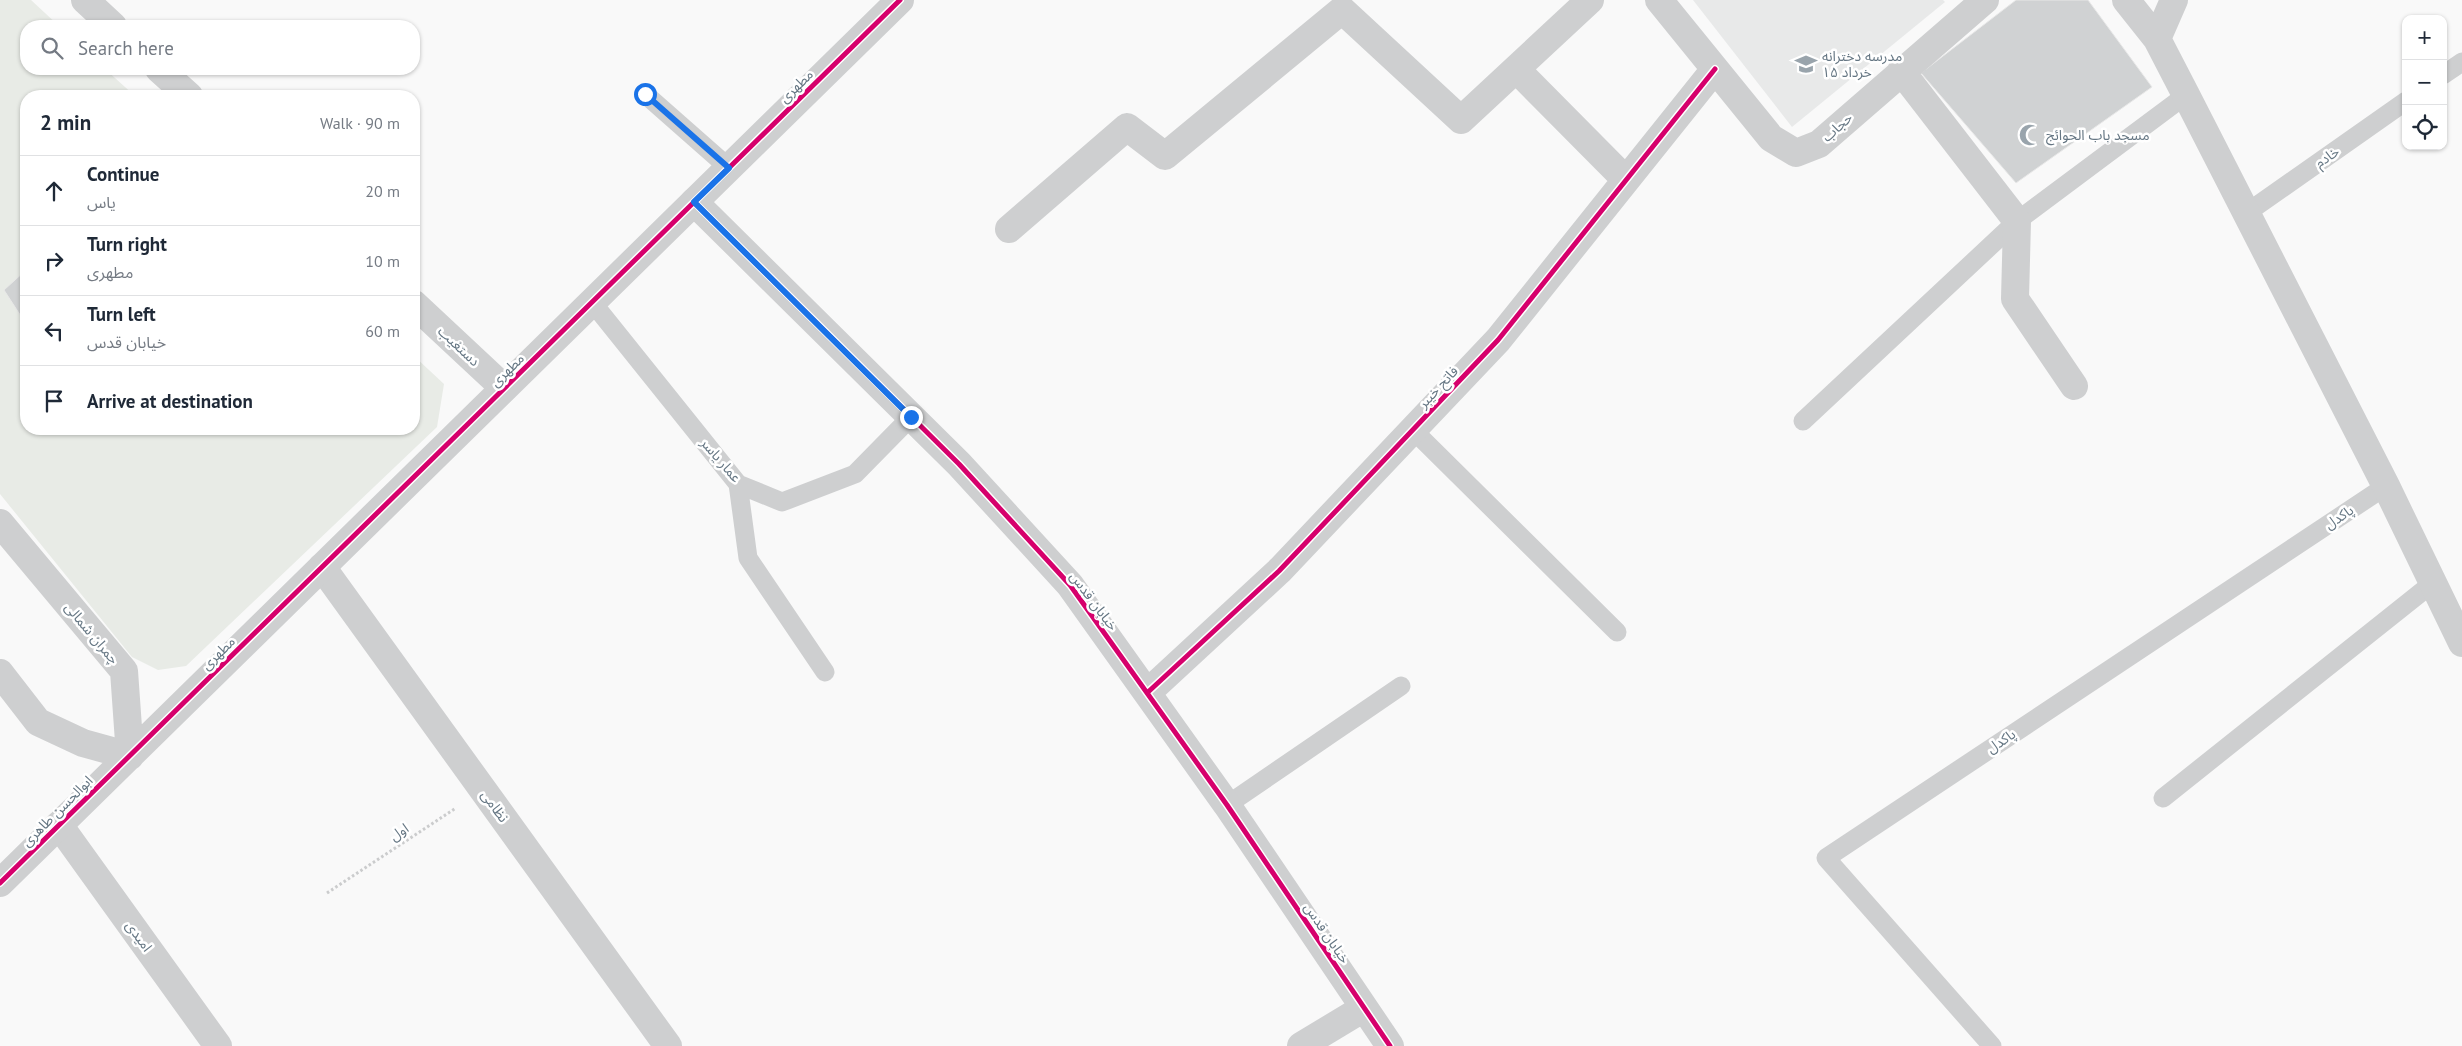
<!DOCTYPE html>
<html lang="en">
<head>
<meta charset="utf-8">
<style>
	body { margin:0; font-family:"PT Sans","Noto Sans Arabic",sans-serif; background:#f6f6f7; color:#1f2937 }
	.controls { position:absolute; right:15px; top:15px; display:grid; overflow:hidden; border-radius:10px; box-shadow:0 1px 4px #0004 }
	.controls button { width:45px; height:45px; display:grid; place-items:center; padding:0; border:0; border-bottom:1px solid #e0e1e3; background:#fff; color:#1f2937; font:25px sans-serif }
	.stop { position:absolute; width:15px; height:15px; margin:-11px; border:4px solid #1a73e8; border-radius:50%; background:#fff }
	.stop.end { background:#1a73e8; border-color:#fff; box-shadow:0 1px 5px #0008 }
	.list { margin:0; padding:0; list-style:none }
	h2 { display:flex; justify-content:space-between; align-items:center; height:65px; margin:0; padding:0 20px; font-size:21px }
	h2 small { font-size:16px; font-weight:400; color:#747a83 }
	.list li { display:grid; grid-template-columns:32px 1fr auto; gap:15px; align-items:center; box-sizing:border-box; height:70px; padding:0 20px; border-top:1px solid #e0e1e3 }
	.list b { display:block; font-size:19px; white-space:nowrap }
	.list p { margin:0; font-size:16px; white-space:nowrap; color:#747a83 }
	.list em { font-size:16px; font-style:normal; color:#747a83 }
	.icon { flex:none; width:28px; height:28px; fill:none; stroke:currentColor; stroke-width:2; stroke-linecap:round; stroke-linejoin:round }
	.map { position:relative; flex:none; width:2462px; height:1046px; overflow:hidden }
	.search { position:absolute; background:#fff; box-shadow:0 1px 4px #0004; left:20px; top:20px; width:400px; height:55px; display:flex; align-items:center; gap:12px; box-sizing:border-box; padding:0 18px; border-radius:20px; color:#747a83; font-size:19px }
	.panel { position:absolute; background:#fff; box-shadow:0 1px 4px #0004; left:20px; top:90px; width:400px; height:345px; border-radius:20px }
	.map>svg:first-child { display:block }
	.built { fill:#e8e9e9 }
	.green { fill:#e8ebe6 }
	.building { fill:#d0d2d3; stroke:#e8e8e8 }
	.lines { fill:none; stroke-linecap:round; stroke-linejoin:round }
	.path { stroke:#cbcccd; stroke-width:3; stroke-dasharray:2.5 2.5; stroke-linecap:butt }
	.service { stroke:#cecfd0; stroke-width:19 }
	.minor { stroke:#cecfd0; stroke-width:28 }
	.tertiary { stroke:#cecfd0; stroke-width:28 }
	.cycleway-casing { stroke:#fff; stroke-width:8 }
	.cycleway { stroke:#d6006c; stroke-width:5 }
	.route { stroke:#1a73e8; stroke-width:6 }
	.labels { text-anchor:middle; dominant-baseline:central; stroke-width:5; stroke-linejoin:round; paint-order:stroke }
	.poi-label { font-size:14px; fill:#657683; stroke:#fff; text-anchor:start }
	.street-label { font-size:14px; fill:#657683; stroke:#fff }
</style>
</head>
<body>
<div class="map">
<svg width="2462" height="1046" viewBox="0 0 2462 1046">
	<rect width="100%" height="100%" fill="#f9f9f9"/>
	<path class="built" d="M1693,0H1943L1945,2L1792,127Z"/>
	<path class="green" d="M0,0H31L59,26H26V69H105L135,96H26V429H414V356L444,384L437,427L186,666L158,670L132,657L0,494Z"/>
	<path class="building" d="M2016,0H2088L2152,87L2016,183L1921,73Z
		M26,270V324L4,290Z"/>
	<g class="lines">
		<path class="path" d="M327,893L456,808"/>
		<path class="service" d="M2443,75L2462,62
			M645,94L729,168
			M2248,212L2406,101
			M592,302L738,484L782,502L855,474L911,417
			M1803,421L2017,221L2186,95
			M1413,430L1617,632
			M738,484L748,558L825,672
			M2163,798L2434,582
			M1227,805L1401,686
			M1992,1046L1826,858L2386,486"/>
		<path class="minor" d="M85,0L113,26
			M1659,0L1771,138L1796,153L1819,144L1985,0
			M2126,0L2157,39L2186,95L2386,486L2462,643
			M2157,39L2174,0
			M159,69L189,96
			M1516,69L1626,180
			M1901,71L2017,221L2015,299L2074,386
			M694,202L959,464L1070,585L1227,805L1390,1046
			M1009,229L1127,127L1165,156L1342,10L1461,120L1590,0
			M414,304L504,388
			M322,567L668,1046
			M1147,693L1279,571L1498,340L1715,69
			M59,825L218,1046
			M1301,1046L1364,1008"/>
		<path class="tertiary" d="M0,523L124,671L130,756
			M0,673L38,722L83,743L130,756
			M0,883L900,0"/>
		<g class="cycleway-casing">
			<path id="cycleway" d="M694,202L959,464L1070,585L1227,805L1390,1046
				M1147,693L1279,571L1498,340L1715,69
				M0,883L900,0"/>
		</g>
		<use href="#cycleway" class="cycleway"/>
	</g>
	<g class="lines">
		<path class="route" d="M645,94L729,168L694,202L911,417"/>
	</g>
	<defs>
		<g id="school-bare" transform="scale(1.725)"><path d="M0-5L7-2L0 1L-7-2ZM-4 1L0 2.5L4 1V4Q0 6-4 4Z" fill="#99a4ac" stroke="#fff" stroke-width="2.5" paint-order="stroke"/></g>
		<g id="mosque-bare" transform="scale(1.725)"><path d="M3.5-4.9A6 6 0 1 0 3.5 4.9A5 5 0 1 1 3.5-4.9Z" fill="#99a4ac" stroke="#fff" stroke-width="2.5" paint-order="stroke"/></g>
	</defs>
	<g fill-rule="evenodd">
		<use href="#school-bare" x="1806" y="64"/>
		<use href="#mosque-bare" x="2030" y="135"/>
	</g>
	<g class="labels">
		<g class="poi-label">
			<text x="1822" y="56">مدرسه دخترانه<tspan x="1822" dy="16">۱۵ خرداد</tspan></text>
			<text x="2046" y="135">مسجد باب الحوائج</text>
		</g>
		<g class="street-label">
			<text transform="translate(796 86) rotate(-44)">مطهری</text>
			<text transform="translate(1837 127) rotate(-42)">حجاب</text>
			<text transform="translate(2327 157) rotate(-35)">خادم</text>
			<text transform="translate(459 346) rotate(43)">دستغیب</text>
			<text transform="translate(507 370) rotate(-44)">مطهری</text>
			<text transform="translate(1438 387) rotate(-47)">فاتح خیبر</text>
			<text transform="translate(721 460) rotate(49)">عمار یاسر</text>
			<text transform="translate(2339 517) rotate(-34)">پاکدل</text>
			<text transform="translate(1094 601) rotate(53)">خیابان قدس</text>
			<text transform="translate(92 633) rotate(50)">چمران شمالی</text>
			<text transform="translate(218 653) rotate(-44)">مطهری</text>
			<text transform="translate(2001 741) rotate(-34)">پاکدل</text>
			<text transform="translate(495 806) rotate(54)">نظامی</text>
			<text transform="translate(57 811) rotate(-45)">ابوالحسن طاهری</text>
			<text transform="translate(399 832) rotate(-34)">اول</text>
			<text transform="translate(1327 933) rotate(56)">خیابان قدس</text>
			<text transform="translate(139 936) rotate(54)">امیدی</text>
		</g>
	</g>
</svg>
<div class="controls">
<button>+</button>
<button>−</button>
<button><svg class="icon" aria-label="locate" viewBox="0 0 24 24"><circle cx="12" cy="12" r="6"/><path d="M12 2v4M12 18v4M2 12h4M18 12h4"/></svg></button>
</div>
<div class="stop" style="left:645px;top:94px"></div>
<div class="stop end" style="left:911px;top:417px"></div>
<div class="search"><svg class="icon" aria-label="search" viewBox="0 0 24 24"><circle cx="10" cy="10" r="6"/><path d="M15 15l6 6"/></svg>Search here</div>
<section class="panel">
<h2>2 min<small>Walk · 90 m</small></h2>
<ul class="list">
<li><svg class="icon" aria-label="ahead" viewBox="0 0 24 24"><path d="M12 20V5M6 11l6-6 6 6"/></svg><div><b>Continue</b><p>یاس</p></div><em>20 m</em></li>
<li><svg class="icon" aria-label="right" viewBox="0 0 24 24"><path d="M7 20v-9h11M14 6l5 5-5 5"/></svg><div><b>Turn right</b><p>مطهری</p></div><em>10 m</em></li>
<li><svg class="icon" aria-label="left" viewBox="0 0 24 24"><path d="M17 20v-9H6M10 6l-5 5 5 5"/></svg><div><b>Turn left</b><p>خیابان قدس</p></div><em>60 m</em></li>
<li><svg class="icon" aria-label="arrive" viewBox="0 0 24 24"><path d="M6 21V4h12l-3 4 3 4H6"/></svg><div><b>Arrive at destination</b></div></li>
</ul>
</section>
</div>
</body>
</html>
